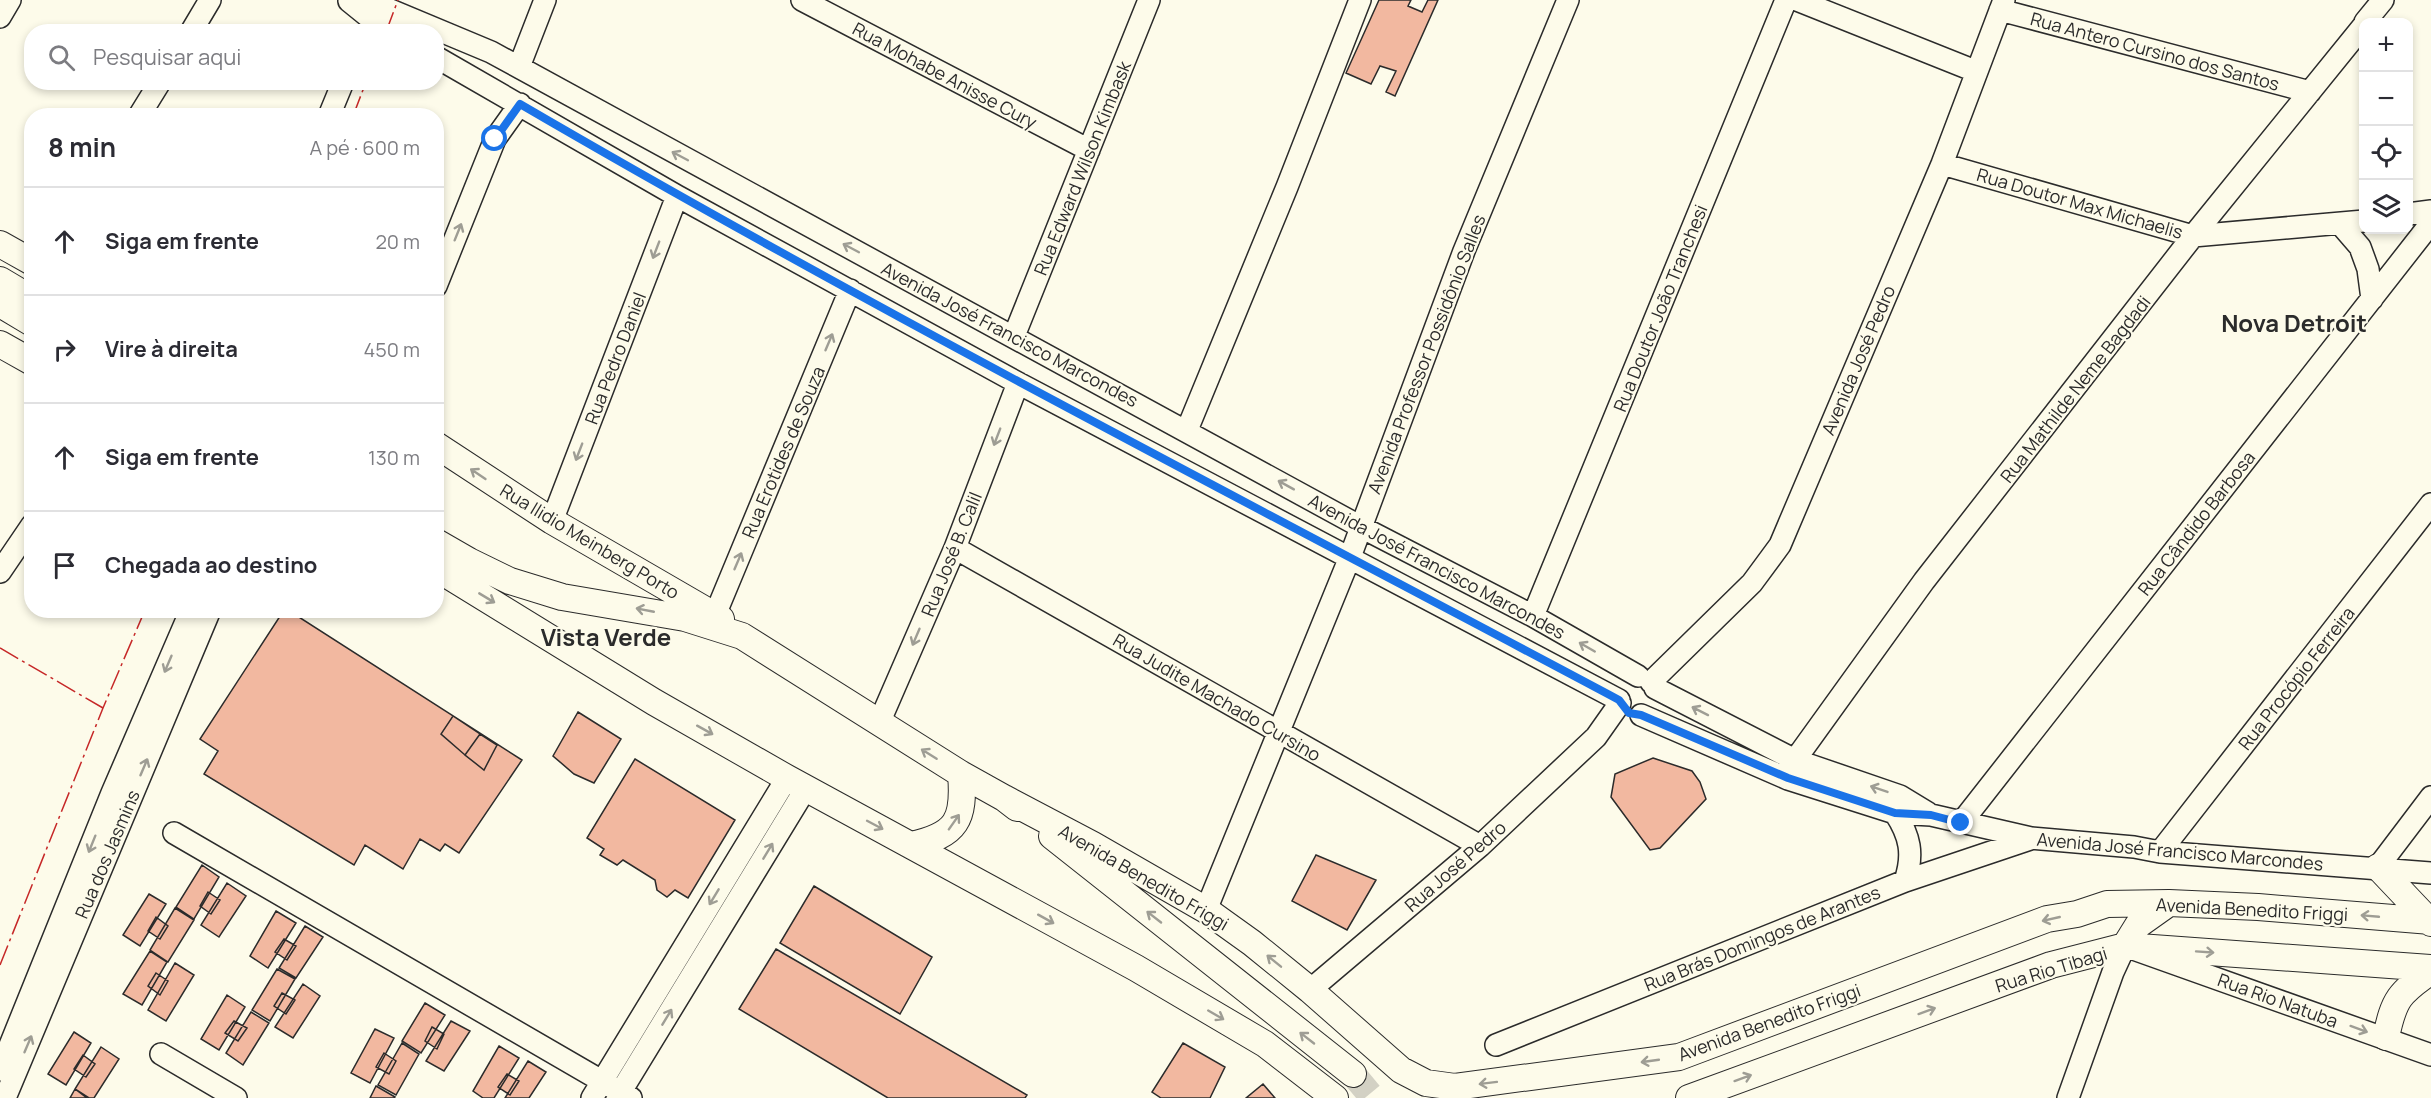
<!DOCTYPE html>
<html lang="pt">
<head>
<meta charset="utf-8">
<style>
	body { margin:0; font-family:Manrope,sans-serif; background:#f7f7f7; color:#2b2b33 }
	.controls { position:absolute; right:18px; top:18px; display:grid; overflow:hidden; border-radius:12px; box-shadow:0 3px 9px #0003 }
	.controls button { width:54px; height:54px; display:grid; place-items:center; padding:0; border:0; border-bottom:2px solid #e1e1e2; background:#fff; color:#2b2b33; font:30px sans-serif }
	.stop { position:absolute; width:18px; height:18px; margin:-14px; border:4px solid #1a73e8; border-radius:50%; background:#fff }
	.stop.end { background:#1a73e8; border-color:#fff; box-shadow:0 2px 6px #0008 }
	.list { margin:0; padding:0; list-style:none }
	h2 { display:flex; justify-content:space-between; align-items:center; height:78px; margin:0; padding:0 24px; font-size:26px }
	h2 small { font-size:20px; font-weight:400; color:#7c7c81 }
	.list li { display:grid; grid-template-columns:39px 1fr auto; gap:18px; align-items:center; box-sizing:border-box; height:108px; padding:0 24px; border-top:2px solid #e1e1e2 }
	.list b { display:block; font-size:22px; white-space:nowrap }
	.list em { font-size:20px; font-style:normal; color:#7c7c81 }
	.icon { flex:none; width:33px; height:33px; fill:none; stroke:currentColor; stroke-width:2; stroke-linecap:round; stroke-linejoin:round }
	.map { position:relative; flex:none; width:2431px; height:1098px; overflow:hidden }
	.search { position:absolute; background:#fff; box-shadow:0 3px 9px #0003; left:24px; top:24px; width:420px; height:66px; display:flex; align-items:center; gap:15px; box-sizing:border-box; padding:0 21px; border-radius:24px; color:#7c7c81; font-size:22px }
	.panel { position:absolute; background:#fff; box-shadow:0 3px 9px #0003; left:24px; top:108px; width:420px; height:510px; border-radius:24px }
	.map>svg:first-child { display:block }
	.building { fill:#f2b8a0; stroke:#2b2b2b; stroke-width:1.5 }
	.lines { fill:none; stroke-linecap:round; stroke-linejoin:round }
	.major-tunnel { stroke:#d3d1c4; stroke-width:26; stroke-dasharray:26 13; stroke-linecap:butt }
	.minor-casing { stroke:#2b2b2b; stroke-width:24 }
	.major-casing { stroke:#2b2b2b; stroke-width:28 }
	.minor { stroke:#fdfbea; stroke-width:21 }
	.major { stroke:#fdfbea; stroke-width:26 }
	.power { stroke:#c62828; stroke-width:1.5; stroke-dasharray:21 4.5 3 4.5; stroke-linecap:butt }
	.oneway { stroke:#9e9d94 }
	.route { stroke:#1a73e8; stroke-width:8 }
	.labels { text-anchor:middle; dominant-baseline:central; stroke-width:4.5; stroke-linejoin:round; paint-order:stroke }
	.street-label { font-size:18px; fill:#2b2b2b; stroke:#fdfbea }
	.district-label { font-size:24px; font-weight:bold; fill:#2b2b2b; stroke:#fdfbea }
</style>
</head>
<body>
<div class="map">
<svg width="2431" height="1098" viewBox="0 0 2431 1098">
	<rect width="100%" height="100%" fill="#fdfbea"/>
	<path class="building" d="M1379,0H1411L1408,6L1422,12L1428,0H1438L1395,96L1386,92L1396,71L1380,66L1371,84L1346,73Z
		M284,610H288L522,760L459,853L445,844L440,851L420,839L403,869L365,845L354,865L204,774L218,751L200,739Z
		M578,712L621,739L594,783L574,774L553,756Z
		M453,716L480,734L465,755L441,734Z
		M480,734L497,745L484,770L465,755Z
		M1653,758L1692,771L1700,782L1706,799L1660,848L1650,850L1611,797L1615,774Z
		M635,759L735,820L688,898L675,890L667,897L657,890L655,880L623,860L617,865L600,855L604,849L587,838Z
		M1316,855L1376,880L1347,930L1292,901Z
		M202,865L219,877L194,919L176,907Z
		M227,883L246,896L219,937L201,925Z
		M814,886L932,957L900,1014L780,943Z
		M208,892L220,900L211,914L200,906Z
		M149,894L166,904L140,946L123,935Z
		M175,908L194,920L168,962L150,950Z
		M276,911L296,923L268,968L250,956Z
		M156,917L168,926L160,939L148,931Z
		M305,926L323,937L296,978L279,968Z
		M284,939L296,946L287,960L275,952Z
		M776,949L1027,1095L1025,1098H888L739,1009Z
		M150,951L167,962L142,1005L123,994Z
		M175,963L194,975L166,1021L148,1010Z
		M277,969L295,979L270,1021L252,1010Z
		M156,973L168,981L160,995L148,986Z
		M303,984L320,996L293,1038L275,1027Z
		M282,993L295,1000L286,1014L274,1006Z
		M227,995L245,1007L219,1050L201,1039Z
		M425,1003L445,1015L421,1053L402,1041Z
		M251,1012L269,1023L243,1065L226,1053Z
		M234,1021L247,1028L238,1041L225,1033Z
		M451,1021L470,1031L444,1071L426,1061Z
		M432,1027L444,1034L437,1049L425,1041Z
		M375,1029L394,1038L370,1083L351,1073Z
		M74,1032L91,1043L66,1085L48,1074Z
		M402,1043L419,1054L396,1095L378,1085Z
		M1183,1043L1225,1067L1210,1098H1161L1152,1092Z
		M499,1046L519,1058L494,1098H483L473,1091Z
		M101,1047L119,1059L94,1098H89L75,1089Z
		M384,1053L396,1061L389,1074L376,1067Z
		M83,1055L95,1064L86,1077L74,1069Z
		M528,1061L546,1072L529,1098H505Z
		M507,1074L519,1081L510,1095L498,1087Z
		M1263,1084L1275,1098H1246Z
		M376,1086L395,1097L394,1098H370Z
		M75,1089L87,1098H70Z"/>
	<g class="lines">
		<path class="major-tunnel" d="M1353,1074L1373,1098"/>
		<g class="minor-casing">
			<path id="minor" d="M357,0L376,4L491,52L1361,527L1533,616L1638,676
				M802,0L1089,150
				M1797,0L1975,71
				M349,1L370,18L393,32
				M2000,10L2310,92
				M0,17L10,0
				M2365,22L2383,0
				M191,32L210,0
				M436,57L677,196L1018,383L1619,700
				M519,67L545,0
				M139,116L160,82
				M329,116L343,82
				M1942,164L2193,236L2364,221
				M2408,214L2431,211
				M2341,225L2360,247L2368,269L2372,299
				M436,286L495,139L520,104
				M1014,336L1149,0
				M1187,430L1287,187L1360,0
				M552,521L677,196
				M955,548L1480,846
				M0,572L32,525
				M715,615L850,290
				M1533,616L1786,0
				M1651,682L1752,583L1780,545L1942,164L2004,0
				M1655,688L1795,760L1900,796L1928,813
				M1641,715L1788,779L1895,813L1931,815L2031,838L2134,847L2160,852L2431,873
				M879,723L955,548L1018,383
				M1795,760L1924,581L2193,236L2364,25
				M1895,813C1910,836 1914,854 1905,881
				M1961,823L2431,223
				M174,833L631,1098
				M2160,852L2431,504
				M2378,867L2431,797
				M1206,910L1350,557L1464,251L1568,0
				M1310,990L1480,846L1596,737L1620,703
				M1496,1045L1905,881L2030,839
				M161,1054L236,1098
				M0,1070L112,793L191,610
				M5,1098L210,610
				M592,1098L787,778
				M617,1098L806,788
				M2068,1098L2113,972L2125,946L2431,1055"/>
		</g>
		<g class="major-casing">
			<path id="major" d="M0,244L32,262
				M0,280L32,299
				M0,304L32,323
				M0,344L32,362
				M436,445L552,521L721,619
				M436,542L469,561L510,581L562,597L685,618L742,636L961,774L1004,798L1017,808
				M436,568L654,702L787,778L1136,968L1265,1044L1335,1098
				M1004,798L1093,845L1206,910L1252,943L1310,990L1401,1070L1426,1083L1455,1087L1679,1057L2047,919L2077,914L2107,904L2169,903L2258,907L2431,921
				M1052,836L1353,1074
				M911,845C957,835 965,820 961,774
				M2378,867L2431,923
				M2125,946L2138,925L2169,903
				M2386,1037C2394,999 2399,993 2431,971
				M1689,1098L2051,965L2125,946L2431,968"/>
		</g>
		<use href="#minor" class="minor"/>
		<use href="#major" class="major"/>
		<path class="power" d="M386,32L398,0
			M353,116L366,82
			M0,648L103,708
			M0,965L103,708L145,610"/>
	</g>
	<defs><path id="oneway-shaft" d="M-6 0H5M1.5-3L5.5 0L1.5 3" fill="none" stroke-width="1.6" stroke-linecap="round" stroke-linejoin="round" transform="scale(1.5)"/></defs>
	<g class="oneway">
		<use href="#oneway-shaft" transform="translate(680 156) rotate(-152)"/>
		<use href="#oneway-shaft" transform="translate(458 232) rotate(-68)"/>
		<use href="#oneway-shaft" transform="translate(851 248) rotate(-152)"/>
		<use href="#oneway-shaft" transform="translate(656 250) rotate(111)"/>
		<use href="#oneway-shaft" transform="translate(829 342) rotate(-67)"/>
		<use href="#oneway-shaft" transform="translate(997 437) rotate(111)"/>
		<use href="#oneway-shaft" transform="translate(579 452) rotate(111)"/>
		<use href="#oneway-shaft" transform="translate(478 474) rotate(-146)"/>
		<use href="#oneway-shaft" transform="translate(1286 485) rotate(-151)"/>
		<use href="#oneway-shaft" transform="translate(738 561) rotate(-67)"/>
		<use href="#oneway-shaft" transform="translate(487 598) rotate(31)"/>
		<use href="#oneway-shaft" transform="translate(645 610) rotate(-169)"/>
		<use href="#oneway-shaft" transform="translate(916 637) rotate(113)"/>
		<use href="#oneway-shaft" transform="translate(1587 647) rotate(-150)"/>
		<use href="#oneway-shaft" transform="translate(168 664) rotate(113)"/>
		<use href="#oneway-shaft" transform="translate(1700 711) rotate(-153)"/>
		<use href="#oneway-shaft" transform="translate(705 730) rotate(29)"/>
		<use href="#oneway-shaft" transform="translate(929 754) rotate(-148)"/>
		<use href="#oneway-shaft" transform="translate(144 767) rotate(-67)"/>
		<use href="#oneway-shaft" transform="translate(1879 789) rotate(-161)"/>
		<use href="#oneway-shaft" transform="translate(954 822) rotate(-55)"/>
		<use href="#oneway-shaft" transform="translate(875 825) rotate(28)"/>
		<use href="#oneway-shaft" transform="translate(92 844) rotate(112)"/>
		<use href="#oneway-shaft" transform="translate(768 851) rotate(-59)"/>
		<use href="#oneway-shaft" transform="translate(714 897) rotate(121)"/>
		<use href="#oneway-shaft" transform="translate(2370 916) rotate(-175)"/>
		<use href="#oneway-shaft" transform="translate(1154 917) rotate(-142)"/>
		<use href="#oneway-shaft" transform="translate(1046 919) rotate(29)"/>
		<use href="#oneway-shaft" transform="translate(2051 919) rotate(167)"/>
		<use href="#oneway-shaft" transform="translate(2205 952) rotate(4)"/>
		<use href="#oneway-shaft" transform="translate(1274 961) rotate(-141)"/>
		<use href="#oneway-shaft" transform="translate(1927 1011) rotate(-20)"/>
		<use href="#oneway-shaft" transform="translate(1216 1015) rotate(30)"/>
		<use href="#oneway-shaft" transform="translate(667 1017) rotate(-59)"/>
		<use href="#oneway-shaft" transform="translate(2359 1029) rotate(20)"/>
		<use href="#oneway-shaft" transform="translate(1307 1038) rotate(-142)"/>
		<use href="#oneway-shaft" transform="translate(28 1044) rotate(-67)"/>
		<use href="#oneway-shaft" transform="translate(1650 1061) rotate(172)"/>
		<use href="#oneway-shaft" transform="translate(1743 1078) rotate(-20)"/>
		<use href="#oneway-shaft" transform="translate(1488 1083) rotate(173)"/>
	</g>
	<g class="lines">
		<path class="route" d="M495,139L520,104C880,314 1251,504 1619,700L1629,713L1641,715L1788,778L1895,813L1931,815L1961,823"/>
	</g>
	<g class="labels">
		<g class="street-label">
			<text transform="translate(2155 51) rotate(15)">Rua Antero Cursino dos Santos</text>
			<text transform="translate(945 75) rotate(28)">Rua Mohabe Anisse Cury</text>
			<text transform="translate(1082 168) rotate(-68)">Rua Edward Wilson Kimbask</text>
			<text transform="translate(2080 203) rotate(16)">Rua Doutor Max Michaelis</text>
			<text transform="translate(1660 308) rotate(-68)">Rua Doutor João Tranchesi</text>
			<text transform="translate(1010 334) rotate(28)">Avenida José Francisco Marcondes</text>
			<text transform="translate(1426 354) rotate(-69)">Avenida Professor Possidônio Salles</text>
			<text transform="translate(615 358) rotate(-69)">Rua Pedro Daniel</text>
			<text transform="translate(1858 360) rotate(-67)">Avenida José Pedro</text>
			<text transform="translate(2075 389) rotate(-52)">Rua Mathilde Neme Bagdadi</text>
			<text transform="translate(783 452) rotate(-67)">Rua Erotides de Souza</text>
			<text transform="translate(2196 523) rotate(-52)">Rua Cândido Barbosa</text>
			<text transform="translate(590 541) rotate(31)">Rua Ilidio Meinberg Porto</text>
			<text transform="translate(951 554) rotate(-68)">Rua José B. Calil</text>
			<text transform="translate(1437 566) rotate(28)">Avenida José Francisco Marcondes</text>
			<text transform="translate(2296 678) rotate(-52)">Rua Procópio Ferreira</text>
			<text transform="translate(1217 697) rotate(30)">Rua Judite Machado Cursino</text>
			<text transform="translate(2180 851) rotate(5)">Avenida José Francisco Marcondes</text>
			<text transform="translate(107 854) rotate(-67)">Rua dos Jasmins</text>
			<text transform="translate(1455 866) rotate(-41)">Rua José Pedro</text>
			<text transform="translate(1144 877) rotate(30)">Avenida Benedito Friggi</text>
			<text transform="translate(2252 909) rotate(3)">Avenida Benedito Friggi</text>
			<text transform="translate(1762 938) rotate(-22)">Rua Brás Domingos de Arantes</text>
			<text transform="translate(2051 969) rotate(-17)">Rua Rio Tibagi</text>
			<text transform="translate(2278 1000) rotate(20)">Rua Rio Natuba</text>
			<text transform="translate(1769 1022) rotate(-20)">Avenida Benedito Friggi</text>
		</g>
		<g class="district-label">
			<text x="2294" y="322">Nova Detroit</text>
			<text x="606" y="636">Vista Verde</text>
		</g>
	</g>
</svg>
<div class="controls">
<button>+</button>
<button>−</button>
<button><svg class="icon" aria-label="locate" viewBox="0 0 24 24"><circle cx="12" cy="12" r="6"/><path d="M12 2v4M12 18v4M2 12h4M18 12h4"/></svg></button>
<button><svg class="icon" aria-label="layers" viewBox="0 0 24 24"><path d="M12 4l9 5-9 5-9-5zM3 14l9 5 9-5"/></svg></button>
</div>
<div class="stop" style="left:495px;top:139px"></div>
<div class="stop end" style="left:1961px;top:823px"></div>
<div class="search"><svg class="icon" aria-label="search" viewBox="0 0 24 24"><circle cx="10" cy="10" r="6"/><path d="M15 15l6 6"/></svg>Pesquisar aqui</div>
<section class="panel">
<h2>8 min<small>A pé · 600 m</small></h2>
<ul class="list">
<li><svg class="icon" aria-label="ahead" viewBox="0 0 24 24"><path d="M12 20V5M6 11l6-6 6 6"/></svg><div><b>Siga em frente</b></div><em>20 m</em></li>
<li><svg class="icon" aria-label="right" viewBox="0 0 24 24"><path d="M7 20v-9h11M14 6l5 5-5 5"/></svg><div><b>Vire à direita</b></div><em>450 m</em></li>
<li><svg class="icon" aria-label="ahead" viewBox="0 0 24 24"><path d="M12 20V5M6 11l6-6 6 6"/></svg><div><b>Siga em frente</b></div><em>130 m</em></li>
<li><svg class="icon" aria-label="arrive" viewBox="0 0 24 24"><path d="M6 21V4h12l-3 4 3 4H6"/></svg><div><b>Chegada ao destino</b></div></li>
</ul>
</section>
</div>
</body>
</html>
